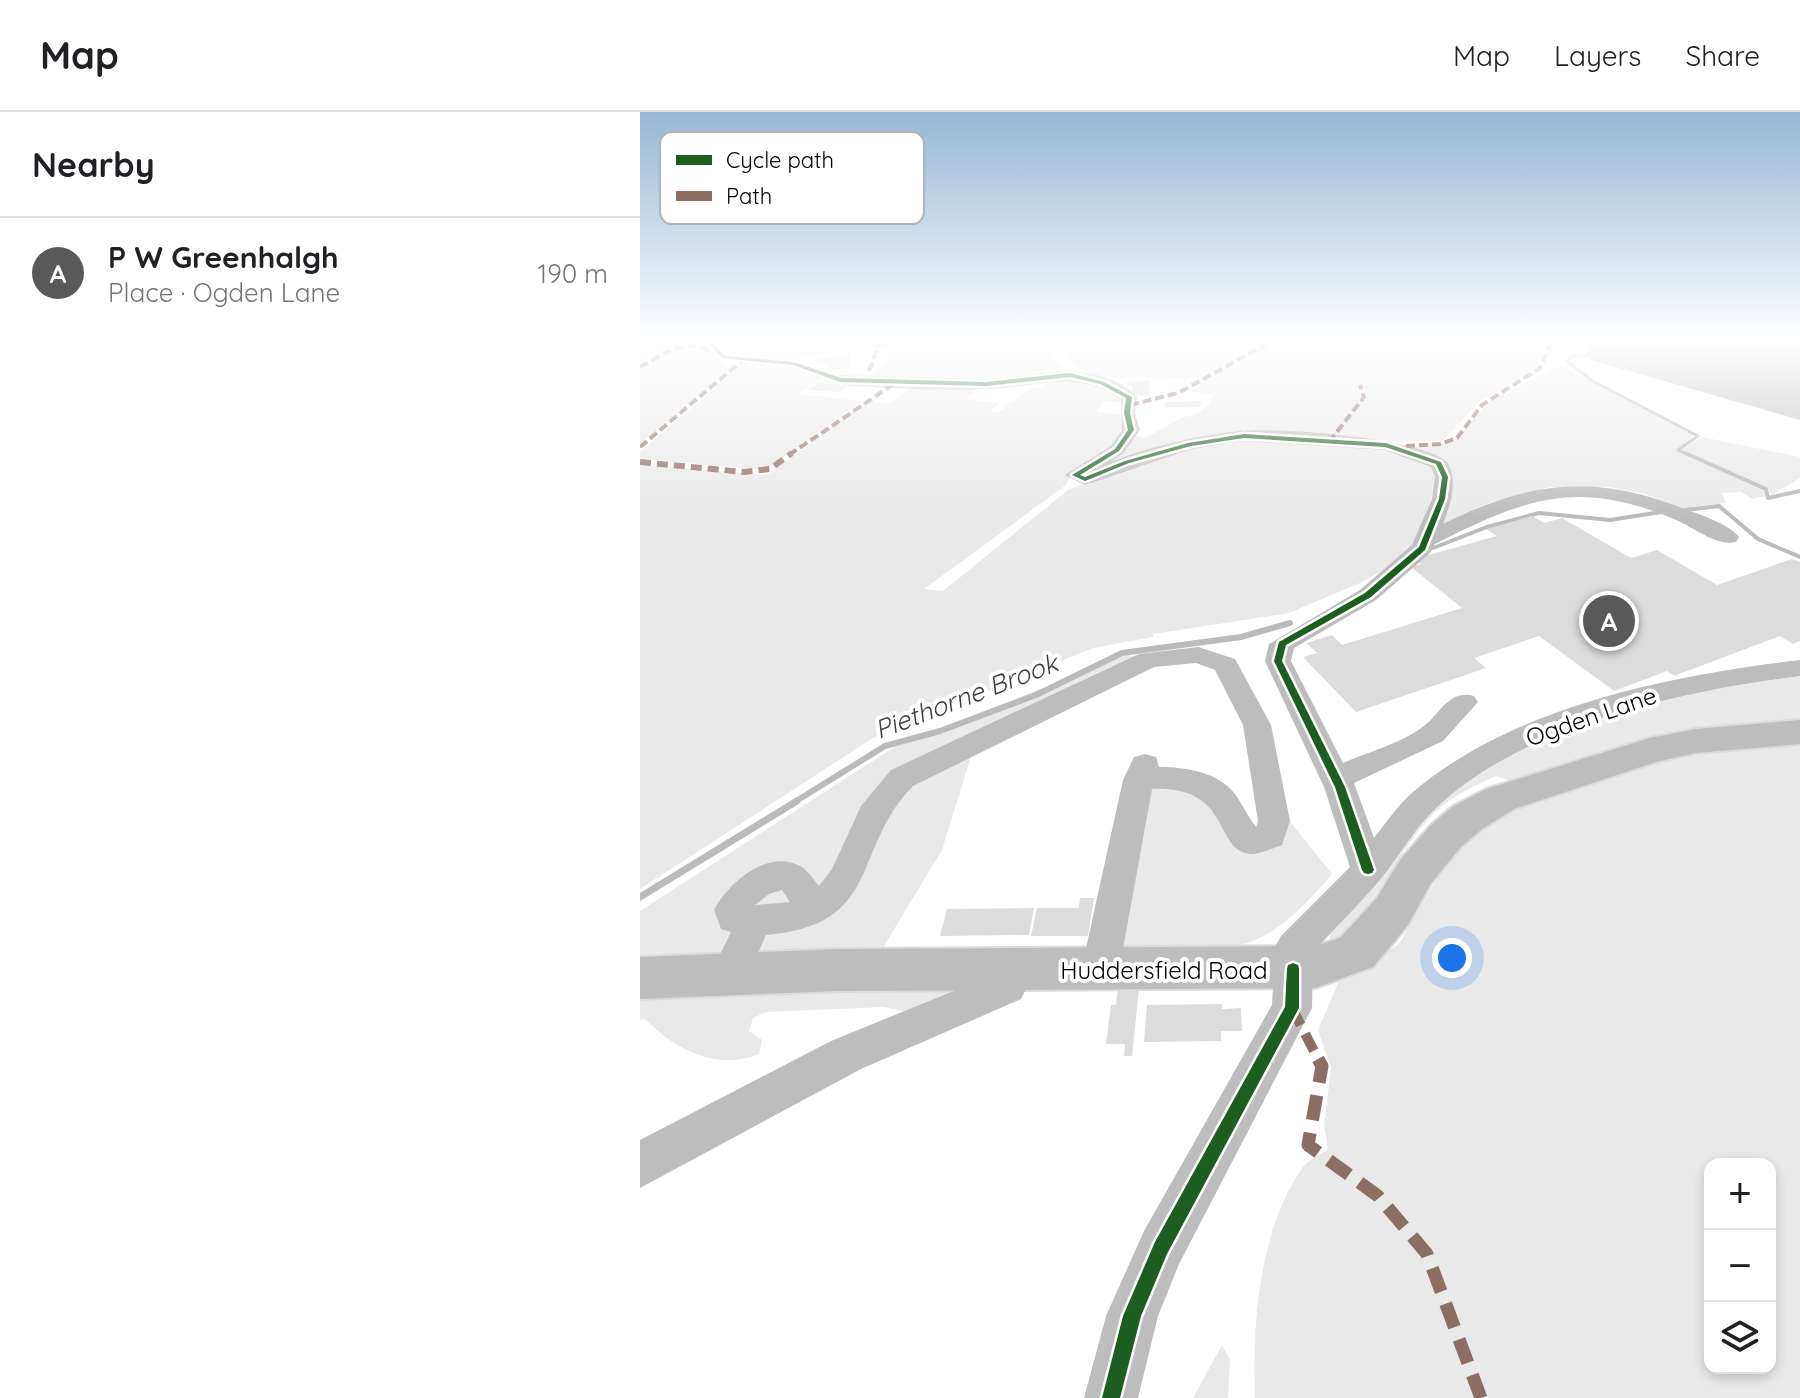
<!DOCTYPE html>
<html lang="en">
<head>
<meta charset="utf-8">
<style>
	body { margin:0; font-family:Quicksand,sans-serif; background:#f6f6f6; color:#202124 }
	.controls { position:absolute; right:24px; bottom:24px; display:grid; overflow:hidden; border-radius:16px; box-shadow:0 4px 12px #0003 }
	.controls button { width:72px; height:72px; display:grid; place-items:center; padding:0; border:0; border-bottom:2px solid #e0e0e0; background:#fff; color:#202124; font:40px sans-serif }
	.you { position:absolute; left:812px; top:846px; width:28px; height:28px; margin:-20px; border:6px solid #fff; border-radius:50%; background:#1a73e8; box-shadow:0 0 0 12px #1a73e833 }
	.badge { display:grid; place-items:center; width:52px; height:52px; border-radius:50%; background:#595959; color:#fff; font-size:26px; font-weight:700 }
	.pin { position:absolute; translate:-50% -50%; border:4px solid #fff; box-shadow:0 2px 8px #0006 }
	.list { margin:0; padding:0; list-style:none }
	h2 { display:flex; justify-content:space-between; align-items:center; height:104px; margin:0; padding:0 32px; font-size:34px }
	h2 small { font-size:26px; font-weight:400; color:#757577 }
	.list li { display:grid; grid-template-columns:52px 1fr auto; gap:24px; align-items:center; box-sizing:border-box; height:112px; padding:0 32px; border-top:2px solid #e0e0e0 }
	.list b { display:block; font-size:30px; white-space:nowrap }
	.list p { margin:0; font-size:26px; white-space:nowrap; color:#757577 }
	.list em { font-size:26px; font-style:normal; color:#757577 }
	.icon { flex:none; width:44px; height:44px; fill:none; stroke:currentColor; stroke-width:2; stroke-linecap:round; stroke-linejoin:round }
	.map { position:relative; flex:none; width:1160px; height:1286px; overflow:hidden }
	header { display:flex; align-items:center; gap:48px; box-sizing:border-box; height:112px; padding:0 40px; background:#fff; border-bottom:2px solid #e0e0e0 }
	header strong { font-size:38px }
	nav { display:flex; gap:44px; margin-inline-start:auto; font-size:28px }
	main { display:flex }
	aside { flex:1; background:#fff }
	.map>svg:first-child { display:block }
	.green { fill:#e9e9e9; fill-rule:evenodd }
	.water { fill:#bbb }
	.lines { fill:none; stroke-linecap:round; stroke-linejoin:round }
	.stream-far3 { stroke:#bbb; stroke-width:3 }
	.stream-far2 { stroke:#bbb; stroke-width:4 }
	.stream-far1 { stroke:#bbb; stroke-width:6 }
	.stream { stroke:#bbb; stroke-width:7 }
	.building { fill:#dcdcdc }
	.major-casing { stroke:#dbdbdb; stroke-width:4 }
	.minor { fill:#bdbdbd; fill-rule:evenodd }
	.major { fill:#bdbdbd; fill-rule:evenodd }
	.quiet-far3 { stroke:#8d6e63; stroke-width:4; stroke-dasharray:9 4; stroke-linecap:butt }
	.quiet-far2 { stroke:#8d6e63; stroke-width:6; stroke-dasharray:11 6; stroke-linecap:butt }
	.quiet-far1 { stroke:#8d6e63; stroke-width:10; stroke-dasharray:19 10; stroke-linecap:butt }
	.quiet { stroke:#8d6e63; stroke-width:13; stroke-dasharray:25 13; stroke-linecap:butt }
	.cycleway-casing { stroke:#fff; stroke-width:5 }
	.cycleway { fill:#1b5e20; fill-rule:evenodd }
	.labels { text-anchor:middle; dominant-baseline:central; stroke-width:8; stroke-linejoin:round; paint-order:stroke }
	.street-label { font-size:24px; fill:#000; stroke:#fff }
	.water-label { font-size:26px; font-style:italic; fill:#3f3f3f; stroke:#fff }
	.key { fill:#fff; stroke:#b2b2b2; stroke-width:2 }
	.key-label { font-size:22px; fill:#000 }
</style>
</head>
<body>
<header>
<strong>Map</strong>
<nav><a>Map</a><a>Layers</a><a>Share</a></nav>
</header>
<main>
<aside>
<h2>Nearby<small></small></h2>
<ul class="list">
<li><span class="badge">A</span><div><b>P W Greenhalgh</b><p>Place · Ogden Lane</p></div><em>190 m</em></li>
</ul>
</aside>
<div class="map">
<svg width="1160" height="1286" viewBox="0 0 1160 1286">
	<rect width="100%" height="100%" fill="#fff"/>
	<path class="green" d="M0,228H47L0,254Z
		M72,228H631L563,265L458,266C444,260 425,248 423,234H417L409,243L425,254L418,256C352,269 302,268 235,264L246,247L253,244L243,234C207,235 122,259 91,244C84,241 78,233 72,228Z
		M637,228H908L897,256L839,290L804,328L747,330L607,319L452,363L496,324L504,326L544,305L556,303L567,294L573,282L551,280L557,273Z
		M55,234L68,238L91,256L0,332V256L34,238Z
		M106,249L150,252L181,266L159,282L222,289L129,355L115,357L0,347V340Z
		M920,253L1053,323L1037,338L1124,377L1126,384L1113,387L1101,380L1082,381L1086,391L1042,396L1005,382L970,375H911L846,392L799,414L813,380L810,361L769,335L815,329L848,291Z
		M409,264L449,268L486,290L465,289L457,299L484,304V328L430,365L426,373L284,477L303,479L428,378L506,347L594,326L727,333L794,352L797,370L777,428L765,446L718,472L649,501L513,522V525L453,536L233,626L0,777V353L127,363L227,289L251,291L273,273L340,274L326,287L359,291L350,299L358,300L394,275L400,276Z
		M1062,325L1160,345V366L1132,383L1128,377L1040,338Z
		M489,542L507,555L331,644L302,738L241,839L0,851V799L256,634Z
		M1160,564V608L1015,625L868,668L856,664C838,672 818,681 802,694C756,733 741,798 689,832L690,821C717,784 743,741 775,709C876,605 1023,584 1160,564Z
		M1160,626V1286H615C612,1213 619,1117 663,1055C668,1048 680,1043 688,1037L684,1013L691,957L678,918L699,869L759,832L819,728L875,688L1036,640ZM1070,1052H1130V1256H1070Z
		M546,670L600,728L648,707L692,762C669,789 636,826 599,833C562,839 519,835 481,835L511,675Z
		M352,870L279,903L244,895L126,900L113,906L109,919L122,928L119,942C78,960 34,937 5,907L0,908V876Z
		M582,1233L590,1248L588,1286H553Z"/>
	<path class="water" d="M949,228H1160V308L951,248L947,244Z"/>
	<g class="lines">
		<path class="stream-far3" d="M955,243L933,244L927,249L951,268L1058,324L1038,338L1050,343"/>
		<path class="stream-far2" d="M1045,341L1126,377L1128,386L1160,379
			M1045,398L1079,394L1118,427L1160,445
			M793,436L847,415L899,401L970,408L1021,400"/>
		<path class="stream-far1" d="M153,691L245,634L300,619L396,583L482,541L601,525L650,511"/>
		<path class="stream" d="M0,785L157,689"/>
	</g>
	<path class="building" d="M210,243V256L188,258V252L177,253V246Z
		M509,269L510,283L492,284V274H487L486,270Z
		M178,271L209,273L199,280L166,278Z
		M561,289L560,295H525V290Z
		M892,404L904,411L922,406L991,446L1017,438L1077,473L1152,447L1160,450V529L1153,532L1140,524L1034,564L1027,559L974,579L899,524L834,546L846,556L716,600L663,545L677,541L666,531L692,523L702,533L822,496L771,455L781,452L774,447L857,424L846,417Z
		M440,786H454L448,824H391L397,796H439Z
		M394,796L389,823L300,824L307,797Z
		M478,876L499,877L492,944H484L485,932H466L471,893H476Z
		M582,892V897L601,896L602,919H581V929L504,930L507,893Z"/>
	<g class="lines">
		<g class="major-casing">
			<path id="major" d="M1160,608V632L1056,641L1016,650L874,697L842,717L821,735L791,771L768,813L733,855L675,876L200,879L0,887V845L200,837L675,834L700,826L736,787L761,747L791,713L812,695L846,677L1010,626L1056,617Z"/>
		</g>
		<path class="minor" d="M420,259C447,259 478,264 497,285L495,301L500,318L483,342L470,350C511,334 556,324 600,319C636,315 786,326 808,351C818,373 811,390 803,412C890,369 953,361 1045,397C1061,403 1089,412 1099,425L1096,430C1076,435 1052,414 1034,407C936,366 884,387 795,432L790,441L736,488L654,536L651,549L703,651C728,640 762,631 784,614C801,601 809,577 834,584L838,590L803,629L714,671L734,726C746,711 758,693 773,680C874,594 1032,563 1160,548V564C1042,579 883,612 795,697C775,716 760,743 743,764C721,791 696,815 673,840L672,896L539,1152L518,1204L498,1286H444L466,1204L504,1119L632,893L635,835L641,824L710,755L684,675L625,549L629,532L720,478L772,433L792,387L795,365L791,355L744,338L604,329L552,337L445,373L425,363L471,334L482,318L481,287C439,258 397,274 350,277C311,279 272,277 233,275C221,274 202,276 192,268L200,263L347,267Z
			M558,535L595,547L631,613L650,709L642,733C633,736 620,742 611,742C573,740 593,673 512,677L479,859L474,871L460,876L446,871L441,859L483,668L494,645L505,642L516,645L519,655C546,655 578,660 595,682C603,693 608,705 616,715L618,709L603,613L575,558L556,551L514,555L273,674C210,738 244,813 126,823L104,873L90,878L76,873L71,861L91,820L81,817L74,798C88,771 129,735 162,755C168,759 174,768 179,774L192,757L221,694L251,658L499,542ZM142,778L150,790L115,793L129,782Z
			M377,840L391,845L396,857L381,887L221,957L0,1076V1028L191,929L353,863L363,845Z"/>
		<use href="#major" class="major"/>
		<path class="quiet-far3" d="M0,255C23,242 48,224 73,241
			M229,259L239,233L248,228
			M490,293L538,281L634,228
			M689,330L724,285L720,273
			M766,334L800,332L817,326L842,293L900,256L912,228
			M0,335L103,248
			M149,343L255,271"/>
		<path class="quiet-far2" d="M0,350L104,360L130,357L152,341"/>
		<path class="quiet-far1" d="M652,896L679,949"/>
		<path class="quiet" d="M678,947L682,954L668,1033L738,1084L787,1142L841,1286"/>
		<g class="cycleway-casing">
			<path id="cycleway" d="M65,228H69L85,244L154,250L201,266L346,270L430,261L464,270L492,285L490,301L494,318L479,339L440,363L445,365L485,349L548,331L604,322L746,331L801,350L808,365L805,387L785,438L731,485L646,533L642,549L705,675L734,758L732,761L728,762L724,761L722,758L695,675L634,549L639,530L725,481L779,435L799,387L802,365L796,352L745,335L604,326L551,334L489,351L445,369L432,363L475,337L488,318L484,301L486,286L460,272L430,265L346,274L200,270L153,253L82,246Z
				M653,851L658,853L659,857V896L527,1142L501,1204L480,1286H462L483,1204L515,1130L645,895L647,857L648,853Z"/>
		</g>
		<use href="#cycleway" class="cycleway"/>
	</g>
	<linearGradient id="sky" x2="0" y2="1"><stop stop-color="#96b7d6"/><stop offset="0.56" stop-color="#fff"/><stop offset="1" stop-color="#fff" stop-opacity="0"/></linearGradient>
	<rect width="1160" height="408" fill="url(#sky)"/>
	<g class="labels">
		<g class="street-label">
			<text transform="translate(951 604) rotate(-19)">Ogden Lane</text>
			<text x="524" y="858">Huddersfield Road</text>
		</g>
		<g class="water-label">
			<text transform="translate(326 584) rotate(-21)">Piethorne Brook</text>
		</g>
	</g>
	<rect x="20" y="20" width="264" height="92" rx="12" class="key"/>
	<rect x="36" y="43" width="36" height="10" fill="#1b5e20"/>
	<rect x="36" y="79" width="36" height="10" fill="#8d6e63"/>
	<g class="key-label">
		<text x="86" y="56">Cycle path</text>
		<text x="86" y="92">Path</text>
	</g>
</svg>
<div class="controls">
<button>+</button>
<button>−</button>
<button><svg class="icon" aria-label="layers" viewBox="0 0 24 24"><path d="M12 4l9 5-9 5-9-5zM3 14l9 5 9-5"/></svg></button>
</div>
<div class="you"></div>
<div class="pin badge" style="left:969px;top:509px">A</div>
</div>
</main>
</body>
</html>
